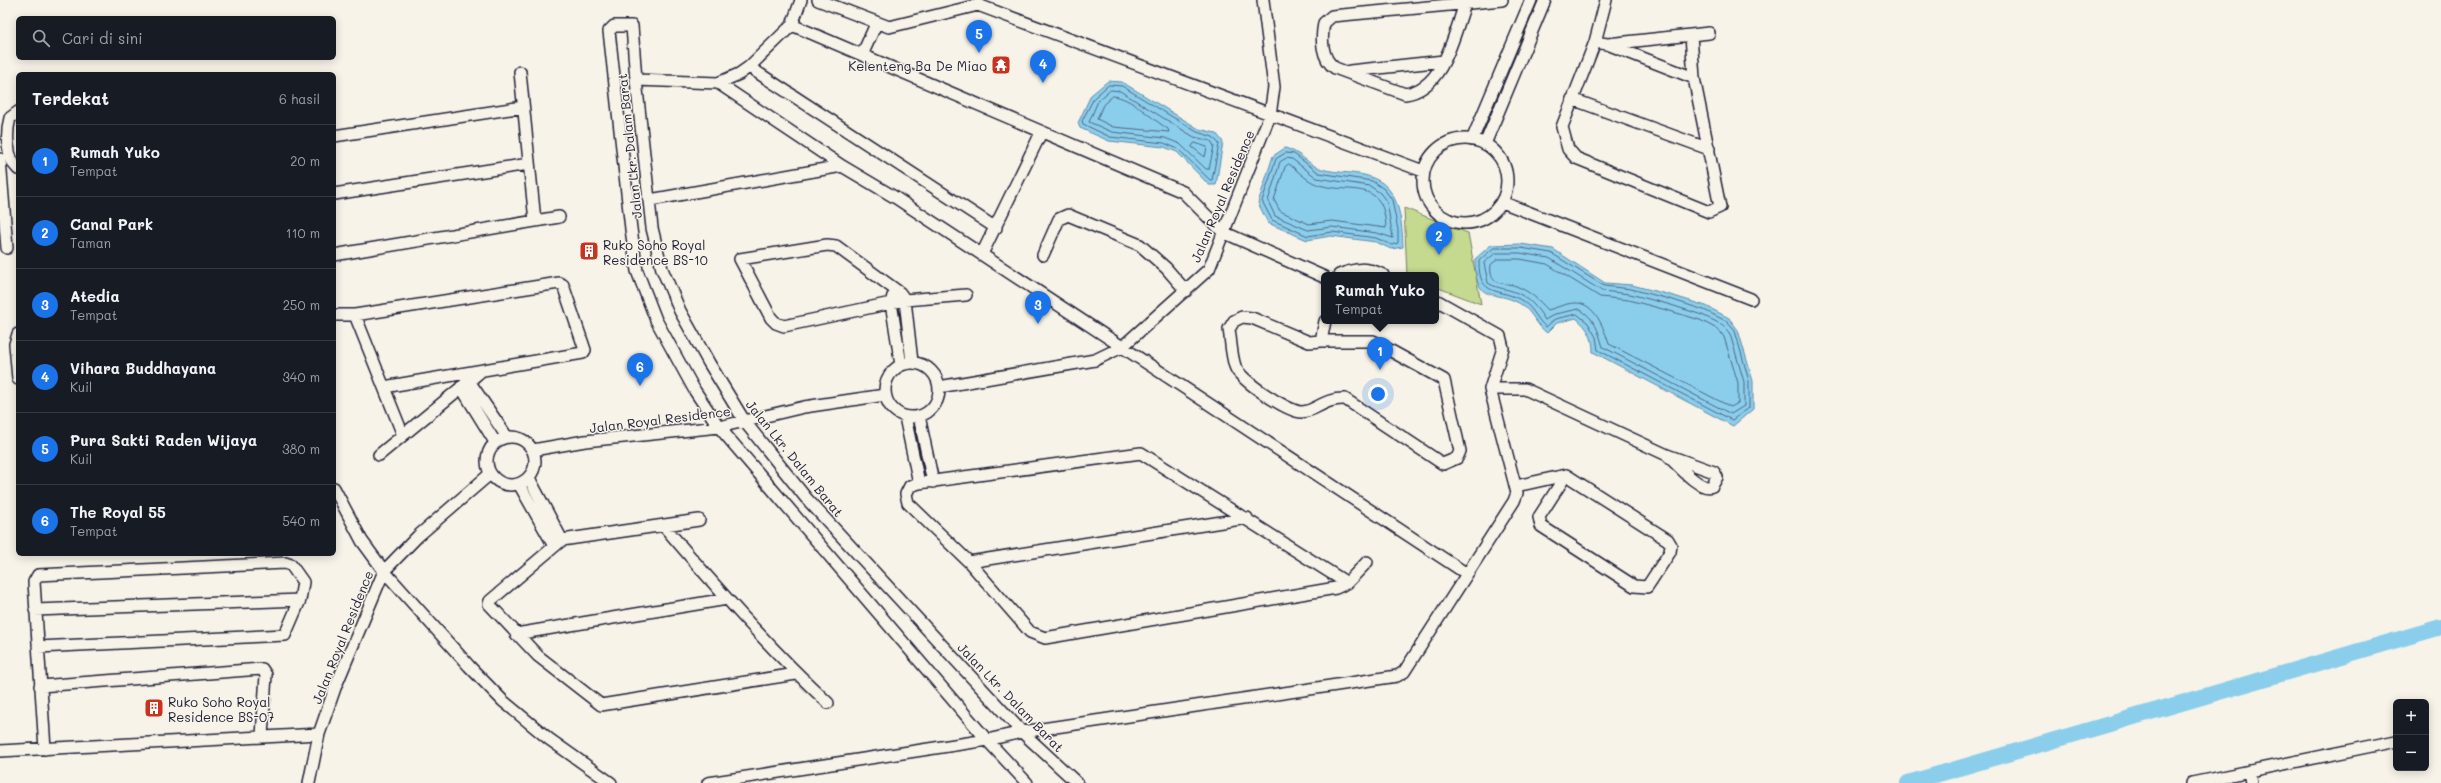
<!DOCTYPE html>
<html lang="id">
<head>
<meta charset="utf-8">
<style>
	body { margin:0; font-family:Mali,sans-serif; background:#242831; color:#f1f3f6 }
	.controls { position:absolute; right:12px; bottom:12px; display:grid; overflow:hidden; border-radius:6px; box-shadow:0 2px 10px #0003 }
	.controls button { width:36px; height:36px; display:grid; place-items:center; padding:0; border:0; border-bottom:1px solid #363941; background:#171b24; color:#f1f3f6; font:20px sans-serif }
	.you { position:absolute; left:1378px; top:394px; width:14px; height:14px; margin:-10px; border:3px solid #fff; border-radius:50%; background:#1a73e8; box-shadow:0 0 0 6px #1a73e833 }
	.badge { display:grid; place-items:center; width:26px; height:26px; border-radius:50%; background:#1a73e8; color:#fff; font-size:13px; font-weight:700 }
	.pin { position:absolute; translate:-50% -33px; filter:drop-shadow(0 1px 2px #0008) }
	.pin::after { content:''; position:absolute; top:21px; width:14px; height:12px; background:inherit; clip-path:polygon(0 0,100% 0,50% 100%) }
	.popup { position:absolute; left:1321px; top:272px; width:118px; height:52px; box-sizing:border-box; display:grid; place-content:center; border-radius:6px; background:#171b24; filter:drop-shadow(0 1px 3px #0005); font-size:13px; white-space:nowrap; color:#9ea1a6 }
	.popup b { font-size:15px; color:#f1f3f6 }
	.popup::after { content:''; position:absolute; left:50%; top:100%; margin-left:-8px; border:8px solid transparent; border-top-color:#171b24 }
	.list { margin:0; padding:0; list-style:none }
	h2 { display:flex; justify-content:space-between; align-items:center; height:52px; margin:0; padding:0 16px; font-size:17px }
	h2 small { font-size:13px; font-weight:400; color:#9ea1a6 }
	.list li { display:grid; grid-template-columns:26px 1fr auto; gap:12px; align-items:center; box-sizing:border-box; height:72px; padding:0 16px; border-top:1px solid #363941 }
	.list b { display:block; font-size:15px; white-space:nowrap }
	.list p { margin:0; font-size:13px; white-space:nowrap; color:#9ea1a6 }
	.list em { font-size:13px; font-style:normal; color:#9ea1a6 }
	.icon { flex:none; width:22px; height:22px; fill:none; stroke:currentColor; stroke-width:2; stroke-linecap:round; stroke-linejoin:round }
	.map { position:relative; flex:none; width:2441px; height:783px; overflow:hidden }
	.search { position:absolute; background:#171b24; box-shadow:0 2px 10px #0003; left:16px; top:16px; width:320px; height:44px; display:flex; align-items:center; gap:10px; box-sizing:border-box; padding:0 14px; border-radius:6px; color:#9ea1a6; font-size:15px }
	.panel { position:absolute; background:#171b24; box-shadow:0 2px 10px #0003; left:16px; top:72px; width:320px; height:484px; border-radius:6px }
	.map>svg:first-child { display:block }
	.green { fill:#c6da8f; stroke:#747e65 }
	.water { fill:#8bceec; stroke:#6189a5 }
	.lines { fill:none; stroke-linecap:round; stroke-linejoin:round }
	.shore { stroke:#4c6782; stroke-width:1 }
	.river { stroke:#8bceec; stroke-width:16 }
	.minor-casing { stroke:#22223b; stroke-width:14 }
	.minor { stroke:#f7f3e8; stroke-width:11 }
	.labels { text-anchor:middle; dominant-baseline:central; stroke-width:3; stroke-linejoin:round; paint-order:stroke }
	.poi-label { font-size:13px; fill:#22223b; stroke:#f7f3e8; text-anchor:start }
	.street-label { font-size:13px; fill:#22223b; stroke:#f7f3e8 }
</style>
</head>
<body>
<div class="map">
<svg width="2441" height="783" viewBox="0 0 2441 783">
	<rect width="100%" height="100%" fill="#f7f3e8"/>
	<filter id="ink" filterUnits="userSpaceOnUse"><feTurbulence type="fractalNoise" baseFrequency=".025" numOctaves="2"/><feDisplacementMap in="SourceGraphic" scale="8" xChannelSelector="R" yChannelSelector="G"/><feConvolveMatrix kernelMatrix="1 2 1 2 8 2 1 2 1" color-interpolation-filters="sRGB"/></filter>
	<g filter="url(#ink)">
		<path class="green" d="M1404,208L1468,233L1481,304L1436,287V275H1407Z"/>
		<path class="water" d="M1108,81L1122,82L1199,129L1216,133L1223,142L1216,185H1209L1177,152L1164,147L1109,141L1080,128L1078,123L1091,95Z
			M1285,148C1301,152 1309,166 1322,169C1338,174 1358,171 1373,178C1400,188 1402,222 1403,247L1391,249L1376,242L1331,236L1307,240L1268,223L1258,203L1273,156Z
			M1521,244L1553,249L1605,283L1632,285L1674,296L1706,306L1729,318L1738,330L1753,381V409L1733,426L1593,352C1593,337 1588,328 1576,318L1557,323L1547,333C1536,325 1533,313 1522,305C1495,287 1475,308 1475,259L1491,245Z"/>
		<g class="lines">
			<path class="shore" d="M1109,85L1122,86L1197,132L1213,137L1219,144L1212,180H1210L1178,149L1164,143L1110,137L1083,124L1082,121L1094,98Z
				M1111,90L1120,91L1194,137L1211,141L1214,146L1209,169H1206L1180,144L1165,138L1112,132L1089,122L1098,101Z
				M1113,96C1131,97 1153,120 1168,129L1169,132L1113,127L1097,119L1103,105Z
				M1195,143L1207,147L1205,157L1192,147Z
				M1286,153L1294,154L1319,173L1372,181L1384,189L1392,200L1398,230V243L1392,245L1376,238L1332,232L1308,236L1272,220L1262,201L1276,159Z
				M1287,158L1292,159L1317,178L1370,186L1380,193L1387,202L1393,238L1377,233L1332,227L1308,230L1275,216L1268,201L1280,162Z
				M1289,164C1297,170 1305,179 1314,183C1346,197 1384,174 1386,228L1332,221L1309,224L1280,211L1274,200L1285,167Z
				M1494,248H1521L1551,253L1604,286L1631,289L1673,300L1704,310L1726,321L1735,331L1749,381V408L1732,420L1598,350L1596,337L1588,323L1577,314L1555,319L1546,327C1537,320 1534,309 1524,302C1501,286 1478,300 1479,261Z
				M1496,253H1520L1549,258L1602,291L1630,294L1671,305L1702,315L1723,325L1730,334L1744,382V406L1731,414L1603,347C1598,331 1596,319 1579,309L1555,314L1545,320C1537,307 1528,296 1512,291C1503,288 1496,288 1488,283L1484,263Z
				M1498,259H1520L1547,264L1600,297L1629,300L1670,311L1700,320L1719,330L1724,337L1738,383V403L1731,407L1609,344C1604,329 1595,302 1575,303C1566,303 1556,308 1548,310C1539,300 1529,291 1516,286C1509,283 1500,285 1494,280C1491,277 1490,270 1491,265Z"/>
			<path class="river" d="M1908,783L2441,627"/>
			<g class="minor-casing">
				<path id="minor" d="M818,0L889,27L978,5L1423,171
					M1606,0L1595,42L1562,127L1568,149L1576,158L1709,212L1720,207L1694,78L1691,35
					M1465,4C1454,34 1444,89 1405,94L1335,68C1321,59 1321,38 1324,23L1332,16L1502,0
					M792,25L1183,192L1223,232L1324,277
					M1595,42L1607,44L1694,78
					M1608,44L1709,33
					M862,55L876,24
					M749,67L996,228
					M1350,71L1444,61
					M520,72L535,221
					M636,80L718,83L739,74L749,67L792,25L801,0
					M718,83L842,166
					M1572,99L1709,149
					M18,112L10,118C6,132 6,158 18,169
					M334,136L523,107
					M1423 181a42 42 0 1 1 84 0a42 42 0 1 1-84 0Z
					M1472,140L1531,0
					M1485,144L1545,0
					M0,159L7,248
					M334,194L529,164
					M650,200L842,166L896,198L1467,574L1404,672L1397,676L1022,732L987,740L708,783
					M1502,202L1751,299
					M982,254L1041,133
					M334,255L559,217
					M1043,255L1059,219L1068,215L1140,245L1166,268L1186,291
					M1339,275C1356,268 1366,267 1383,275
					M893,296L891,303L901,365
					M1436,300L1500,336L1503,348L1490,389L1517,493L1514,501L1467,574
					M334,315H355L559,283L563,285L585,350L583,353L384,387
					M355,315L403,435
					M18,334L15,344L18,379
					M1321,341H1373L1444,380L1460,451L1457,458L1443,464L1345,399C1324,398 1315,412 1301,412C1287,411 1239,380 1235,366C1231,354 1231,341 1229,329L1234,321L1242,317L1252,318L1309,342L1321,341L1325,321
					M912,362L905,300L900,293L836,246L827,245L740,259L771,318L776,323L784,326L905,300L966,295
					M885 390a27 27 0 1 1 54 0a27 27 0 1 1-54 0Z
					M469,381L507,437
					M461,387L495,442
					M939,387L1095,360L1122,347L1209,269L1270,115L1274,87L1263,0
					M1490,389H1525L1667,455L1714,472L1717,477L1712,486C1700,492 1676,463 1667,455
					M919,416L933,482
					M905,417L919,483
					M487 461a24 24 0 1 1 48 0a24 24 0 1 1-48 0Z
					M533,450L585,441L719,427L804,407L885,395
					M379,455L480,372
					M529,478L562,540
					M519,484L554,546
					M1516,486L1566,475L1668,540L1671,545L1670,552L1647,587L1634,586L1541,526L1539,517L1566,475
					M334,488L362,541L384,571L469,666L503,701L549,739L611,783
					M699,520L562,540L490,601L489,604L538,656L601,705L796,674
					M663,525C716,587 769,648 828,703
					M969,562L1247,518
					M1347,583L1141,453L919,483L910,486L906,494L908,503L969,562L1030,632L1045,638L1336,588L1347,583L1367,562
					M35,610L300,600
					M516,634L727,599
					M38,647L285,635L300,600L303,582L291,565L285,563L38,575L34,582L45,749
					M40,686L262,669L266,675L262,736
					M0,751L319,734
					M2249,771L2251,783
					M309,783L319,734L335,688L384,571L418,536L490,474
					M1027,783L987,740L719,427L695,391L656,320L637,271L631,229L609,31L614,26H632L636,80L652,228L662,269L680,311L709,363L745,422L806,498L1022,732L1077,783
					M2192,783L2396,741"/>
			</g>
			<use href="#minor" class="minor"/>
		</g>
	</g>
	<defs>
		<g id="temple-square" transform="scale(1)"><rect x="-9" y="-9" width="18" height="18" rx="4" fill="#c8321e" stroke="#f7f3e8"/><path d="M0-6L5-2H3V0L6.5 2.5H4V6H1.5V3h-3V6H-4V2.5H-6.5L-3 0V-2H-5Z" fill="#fff"/></g>
		<g id="building-square" transform="scale(1)"><rect x="-9" y="-9" width="18" height="18" rx="4" fill="#c8321e" stroke="#f7f3e8"/><path d="M-4-6H4V6H1V3H-1V6H-4ZM-2.5-4.3h1.7v1.8h-1.7ZM.8-4.3h1.7v1.8H.8ZM-2.5-1h1.7V.8h-1.7ZM.8-1h1.7V.8H.8Z" fill="#fff"/></g>
	</defs>
	<g fill-rule="evenodd">
		<use href="#temple-square" x="1001" y="65"/>
		<use href="#building-square" x="589" y="251"/>
		<use href="#building-square" x="154" y="708"/>
	</g>
	<g class="labels">
		<g class="poi-label">
			<text x="987" y="65" text-anchor="end">Kelenteng Ba De Miao</text>
			<text x="603" y="244">Ruko Soho Royal<tspan x="603" dy="15">Residence BS-10</tspan></text>
			<text x="168" y="701">Ruko Soho Royal<tspan x="168" dy="15">Residence BS-07</tspan></text>
		</g>
		<g class="street-label">
			<text transform="translate(629 146) rotate(-96)">Jalan Lkr. Dalam Barat</text>
			<text transform="translate(1222 196) rotate(-67)">Jalan Royal Residence</text>
			<text transform="translate(660 419) rotate(-7)">Jalan Royal Residence</text>
			<text transform="translate(795 458) rotate(51)">Jalan Lkr. Dalam Barat</text>
			<text transform="translate(342 637) rotate(-68)">Jalan Royal Residence</text>
			<text transform="translate(1011 697) rotate(46)">Jalan Lkr. Dalam Barat</text>
		</g>
	</g>
</svg>
<div class="controls">
<button>+</button>
<button>−</button>
</div>
<div class="you"></div>
<div class="pin badge" style="left:1380px;top:370px">1</div>
<div class="popup"><b>Rumah Yuko</b>Tempat</div>
<div class="pin badge" style="left:1439px;top:255px">2</div>
<div class="pin badge" style="left:1038px;top:324px">3</div>
<div class="pin badge" style="left:1043px;top:83px">4</div>
<div class="pin badge" style="left:979px;top:53px">5</div>
<div class="pin badge" style="left:640px;top:386px">6</div>
<div class="search"><svg class="icon" aria-label="search" viewBox="0 0 24 24"><circle cx="10" cy="10" r="6"/><path d="M15 15l6 6"/></svg>Cari di sini</div>
<section class="panel">
<h2>Terdekat<small>6 hasil</small></h2>
<ul class="list">
<li><span class="badge">1</span><div><b>Rumah Yuko</b><p>Tempat</p></div><em>20 m</em></li>
<li><span class="badge">2</span><div><b>Canal Park</b><p>Taman</p></div><em>110 m</em></li>
<li><span class="badge">3</span><div><b>Atedia</b><p>Tempat</p></div><em>250 m</em></li>
<li><span class="badge">4</span><div><b>Vihara Buddhayana</b><p>Kuil</p></div><em>340 m</em></li>
<li><span class="badge">5</span><div><b>Pura Sakti Raden Wijaya</b><p>Kuil</p></div><em>380 m</em></li>
<li><span class="badge">6</span><div><b>The Royal 55</b><p>Tempat</p></div><em>540 m</em></li>
</ul>
</section>
</div>
</body>
</html>
